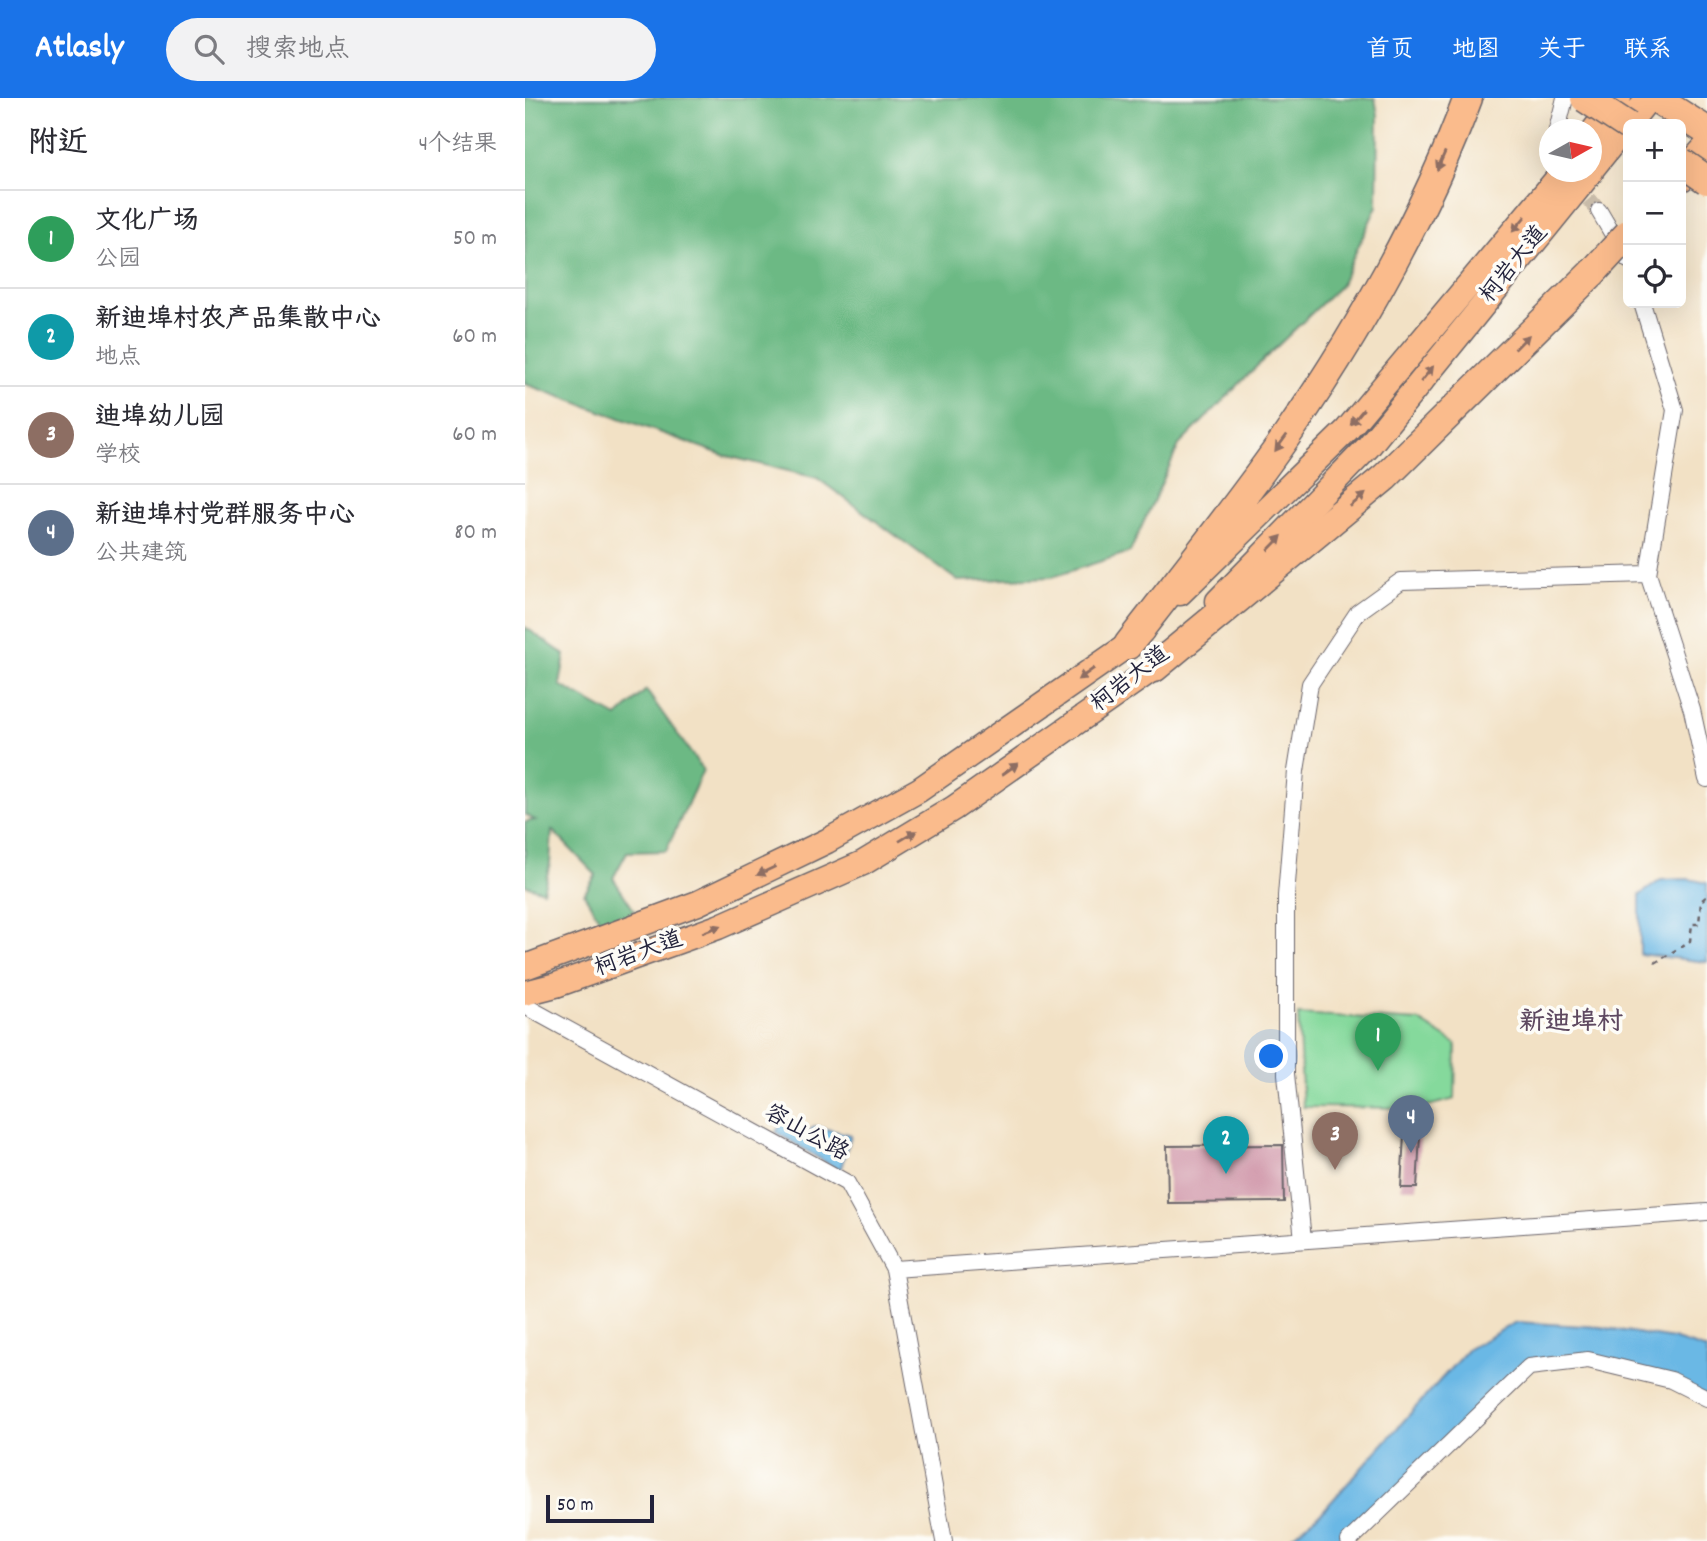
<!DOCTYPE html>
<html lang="zh">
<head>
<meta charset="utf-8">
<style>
	body { margin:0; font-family:Dekko,"LXGW WenKai TC",sans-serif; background:#f2f2f3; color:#2b2b33 }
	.controls { position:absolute; right:21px; top:21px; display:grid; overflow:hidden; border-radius:10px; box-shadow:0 7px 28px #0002 }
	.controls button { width:63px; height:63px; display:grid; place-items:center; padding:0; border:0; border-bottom:2px solid #e1e1e2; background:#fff; color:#2b2b33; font:35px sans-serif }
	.compass { position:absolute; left:1014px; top:21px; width:63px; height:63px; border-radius:50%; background:#fff; box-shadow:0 7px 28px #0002; rotate:82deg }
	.scale { position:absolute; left:21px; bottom:18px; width:108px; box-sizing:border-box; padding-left:7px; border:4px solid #22223b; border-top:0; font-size:19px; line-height:24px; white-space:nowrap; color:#22223b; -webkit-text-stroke:5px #fdfcf7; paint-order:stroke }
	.you { position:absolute; left:747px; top:959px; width:24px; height:24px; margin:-18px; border:5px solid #fff; border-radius:50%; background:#1a73e8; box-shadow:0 0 0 10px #1a73e833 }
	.badge { display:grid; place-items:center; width:46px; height:46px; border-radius:50%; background:#1a73e8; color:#fff; font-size:23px; font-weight:700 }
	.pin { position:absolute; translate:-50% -58px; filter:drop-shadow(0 2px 4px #0008) }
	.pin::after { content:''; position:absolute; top:37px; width:24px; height:21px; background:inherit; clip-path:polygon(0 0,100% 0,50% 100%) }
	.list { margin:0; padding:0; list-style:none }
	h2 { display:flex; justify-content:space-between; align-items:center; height:91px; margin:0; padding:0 28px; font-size:30px }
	h2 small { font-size:23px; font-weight:400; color:#7c7c81 }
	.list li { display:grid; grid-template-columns:46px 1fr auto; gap:21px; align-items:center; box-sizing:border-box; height:98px; padding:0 28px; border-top:2px solid #e1e1e2 }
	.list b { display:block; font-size:26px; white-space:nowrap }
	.list p { margin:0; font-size:23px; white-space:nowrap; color:#7c7c81 }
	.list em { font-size:23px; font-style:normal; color:#7c7c81 }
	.icon { flex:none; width:38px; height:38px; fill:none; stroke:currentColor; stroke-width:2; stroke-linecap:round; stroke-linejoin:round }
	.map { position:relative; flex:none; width:1182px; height:1443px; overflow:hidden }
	header { display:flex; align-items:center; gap:42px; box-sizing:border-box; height:98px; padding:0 35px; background:#1a73e8; color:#fff }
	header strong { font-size:33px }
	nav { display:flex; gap:38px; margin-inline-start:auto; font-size:24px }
	.search { width:490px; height:63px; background:#f2f2f3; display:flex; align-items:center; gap:18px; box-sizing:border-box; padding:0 24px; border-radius:38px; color:#7c7c81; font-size:26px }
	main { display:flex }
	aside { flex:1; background:#fff }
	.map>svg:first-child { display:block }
	.green { fill:#85d99c; stroke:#547e6c; stroke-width:2 }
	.forest { fill:#6cb984; stroke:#476e60; stroke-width:2 }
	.water { fill:#6bb8e5; stroke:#466d90; stroke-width:2 }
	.building { fill:#ce92a6 }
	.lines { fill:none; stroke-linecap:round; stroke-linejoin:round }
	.minor-tunnel { stroke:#c8bba9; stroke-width:16; stroke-dasharray:16 8; stroke-linecap:butt }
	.minor-casing { stroke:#6b656b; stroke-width:18 }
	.primary-casing { stroke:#6b656b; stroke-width:27 }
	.motorway-casing { stroke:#6b656b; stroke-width:31 }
	.path { stroke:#6b656b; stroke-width:2.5; stroke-dasharray:5 5; stroke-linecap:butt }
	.minor { stroke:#fff; stroke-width:16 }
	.primary { stroke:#fabb8c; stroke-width:24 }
	.motorway { stroke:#fabb8c; stroke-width:28 }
	.motorway-bridge-casing { stroke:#6b656b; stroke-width:31; stroke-linecap:butt }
	.motorway-bridge { stroke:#fabb8c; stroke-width:28 }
	.oneway { fill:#8e6e64 }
	.labels { text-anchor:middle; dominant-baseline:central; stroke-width:7; stroke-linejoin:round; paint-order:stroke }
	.street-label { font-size:23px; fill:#22223b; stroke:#fdfcf7 }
	.quarter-label { font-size:26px; font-weight:bold; fill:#5e4960; stroke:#fdfcf7 }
</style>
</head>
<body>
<header>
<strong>Atlasly</strong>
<div class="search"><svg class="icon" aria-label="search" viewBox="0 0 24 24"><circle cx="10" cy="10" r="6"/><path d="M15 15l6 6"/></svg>搜索地点</div>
<nav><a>首页</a><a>地图</a><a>关于</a><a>联系</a></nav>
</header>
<main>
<aside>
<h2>附近<small>4个结果</small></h2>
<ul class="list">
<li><span class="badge" style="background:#2e9e5b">1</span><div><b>文化广场</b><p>公园</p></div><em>50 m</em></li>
<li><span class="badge" style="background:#0f9aa8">2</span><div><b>新迪埠村农产品集散中心</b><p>地点</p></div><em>60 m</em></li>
<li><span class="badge" style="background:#8d6e63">3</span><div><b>迪埠幼儿园</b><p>学校</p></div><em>60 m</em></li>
<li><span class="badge" style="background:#5c6f8a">4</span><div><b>新迪埠村党群服务中心</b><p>公共建筑</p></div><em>80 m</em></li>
</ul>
</aside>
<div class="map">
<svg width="1182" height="1443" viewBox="0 0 1182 1443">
	<rect width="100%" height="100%" fill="#fdfcf7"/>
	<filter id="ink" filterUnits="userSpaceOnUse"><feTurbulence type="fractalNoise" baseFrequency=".0143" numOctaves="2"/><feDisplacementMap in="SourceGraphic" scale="14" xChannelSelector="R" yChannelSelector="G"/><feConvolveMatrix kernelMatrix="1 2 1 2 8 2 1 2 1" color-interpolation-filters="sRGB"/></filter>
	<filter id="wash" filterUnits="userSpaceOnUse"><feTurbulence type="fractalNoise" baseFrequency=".00686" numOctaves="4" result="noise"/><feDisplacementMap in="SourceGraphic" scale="28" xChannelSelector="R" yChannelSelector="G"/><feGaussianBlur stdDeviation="1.57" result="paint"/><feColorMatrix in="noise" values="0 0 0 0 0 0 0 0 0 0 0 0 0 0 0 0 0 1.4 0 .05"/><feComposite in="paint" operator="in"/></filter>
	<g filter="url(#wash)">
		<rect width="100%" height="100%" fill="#f2e1c5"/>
		<path class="green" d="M773,916L894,923L931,946L930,1001L895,1010L778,1009Z"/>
		<path class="forest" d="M0,0H850L853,17L852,108L815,188L737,263L654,347L605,454L527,479L433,483L292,380L198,357L0,286Z
			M0,529L40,557L35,587L92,619L121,592L178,672L141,753L102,754L88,780L109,812L84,837L59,796L71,777L27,732L25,766L18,793L0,787V724L10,722L0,717Z"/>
		<path class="water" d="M1164,781L1182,785V864L1115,856V797L1136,782Z
			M260,1021L283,1035L289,1028L326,1037L315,1073L251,1034Z
			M991,1224L1075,1229L1148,1241L1182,1252V1297L1066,1260L1003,1265L821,1443H761L798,1413L943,1251Z"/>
		<g id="blocks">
			<path class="building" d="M880,1019L896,1020L892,1090H876Z
				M758,1047L759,1104L643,1105L642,1048Z"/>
		</g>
	</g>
	<g filter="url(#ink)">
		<use href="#blocks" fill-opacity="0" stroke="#6b656b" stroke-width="2"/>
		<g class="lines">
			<path class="minor-tunnel" d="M1048,83L1074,113"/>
			<g class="minor-casing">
				<path id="minor" d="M1032,32L1040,0
					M1074,113L1103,162
					M1117,205L1150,312L1123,476
					M0,908L322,1085L369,1171L419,1443
					M778,1142L761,976V798L771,673L785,586L833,514L876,483L1123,476L1167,612L1182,681
					M369,1171L1182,1114
					M824,1443L1004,1269L1063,1262L1146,1282L1182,1300"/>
			</g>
			<g class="primary-casing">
				<path id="primary" d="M1066,36L1094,0
					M1066,72L1124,0
					M655,495L822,332L1038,74
					M693,503L843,349L1066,74
					M0,869L173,805L302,743L394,692L603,547L617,533
					M0,895L31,887L193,829L338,765L429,710L629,570L641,557"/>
			</g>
			<g class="motorway-casing">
				<path id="motorway" d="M1130,0L1182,33
					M1156,79L1182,50
					M603,547C657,477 713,408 763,336C835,231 899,119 943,0
					M629,570L860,379L1068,174"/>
			</g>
			<path class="path" d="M1130,865L1165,843L1167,826H1174L1176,803L1182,798"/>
			<use href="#minor" class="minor"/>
			<use href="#primary" class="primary"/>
			<use href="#motorway" class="motorway"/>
			<g class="motorway-bridge-casing">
				<path id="motorway-bridge" d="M1060,0L1103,28
					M1156,64L1182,82
					M1068,174L1103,136"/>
			</g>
			<use href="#motorway-bridge" class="motorway-bridge"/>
		</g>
		<defs><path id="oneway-solid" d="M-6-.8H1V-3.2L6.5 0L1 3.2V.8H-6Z" transform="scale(1.75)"/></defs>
		<g class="oneway">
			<use href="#oneway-solid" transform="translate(916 63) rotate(114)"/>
			<use href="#oneway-solid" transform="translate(994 126) rotate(130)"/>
			<use href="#oneway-solid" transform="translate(997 244) rotate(-45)"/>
			<use href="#oneway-solid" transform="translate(902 276) rotate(-51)"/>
			<use href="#oneway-solid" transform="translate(832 319) rotate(130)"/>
			<use href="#oneway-solid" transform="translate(756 345) rotate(126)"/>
			<use href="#oneway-solid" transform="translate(833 402) rotate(-39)"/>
			<use href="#oneway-solid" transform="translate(750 445) rotate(-46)"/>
			<use href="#oneway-solid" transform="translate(561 576) rotate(145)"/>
			<use href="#oneway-solid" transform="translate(485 671) rotate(-35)"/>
			<use href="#oneway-solid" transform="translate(383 738) rotate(-31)"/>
			<use href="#oneway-solid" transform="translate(241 773) rotate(155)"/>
			<use href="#oneway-solid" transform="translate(187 831) rotate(-21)"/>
		</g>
	</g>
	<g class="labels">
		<g class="street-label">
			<text transform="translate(990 167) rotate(-51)">柯岩大道</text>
			<text transform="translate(606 582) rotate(-38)">柯岩大道</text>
			<text transform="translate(114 857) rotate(-20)">柯岩大道</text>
			<text transform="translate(281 1036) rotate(29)">容山公路</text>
		</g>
		<g class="quarter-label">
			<text x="1046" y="925">新迪埠村</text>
		</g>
	</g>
</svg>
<div class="controls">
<button>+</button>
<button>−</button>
<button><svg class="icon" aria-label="locate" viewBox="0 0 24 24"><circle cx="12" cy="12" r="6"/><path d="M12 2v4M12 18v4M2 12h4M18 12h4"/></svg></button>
</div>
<svg class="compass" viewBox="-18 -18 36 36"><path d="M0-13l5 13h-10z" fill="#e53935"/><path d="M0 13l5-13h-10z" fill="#7c7c81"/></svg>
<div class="scale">50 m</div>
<div class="you"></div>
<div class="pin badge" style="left:853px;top:973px;background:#2e9e5b">1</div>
<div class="pin badge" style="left:701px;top:1076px;background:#0f9aa8">2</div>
<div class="pin badge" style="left:810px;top:1072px;background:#8d6e63">3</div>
<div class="pin badge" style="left:886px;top:1055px;background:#5c6f8a">4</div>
</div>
</main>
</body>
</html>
